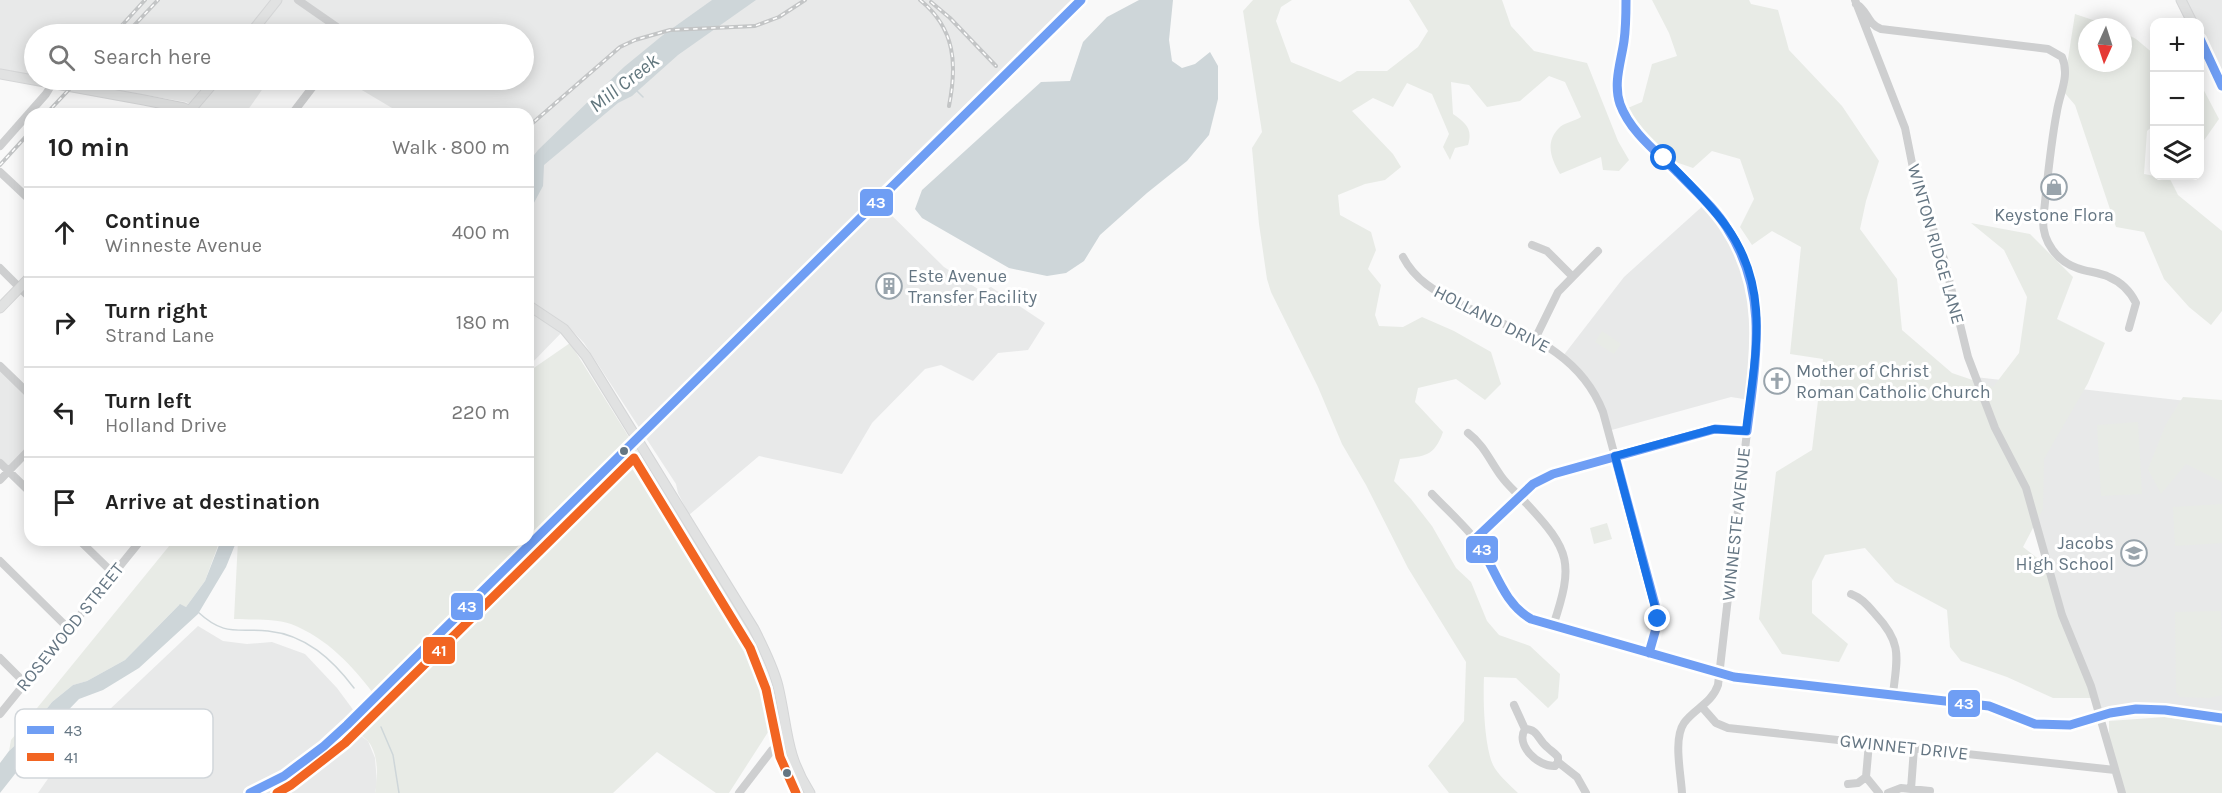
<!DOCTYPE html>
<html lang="en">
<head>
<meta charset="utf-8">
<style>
	body { margin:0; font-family:Karla,sans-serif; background:#f2f2f2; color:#222 }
	.controls { position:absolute; right:18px; top:18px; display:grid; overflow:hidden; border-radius:12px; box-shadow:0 3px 15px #0003 }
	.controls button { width:54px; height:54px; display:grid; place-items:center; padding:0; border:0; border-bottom:2px solid #e0e0e0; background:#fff; color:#222; font:30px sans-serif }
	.compass { position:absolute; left:2078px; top:18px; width:54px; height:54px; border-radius:50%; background:#fff; box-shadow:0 3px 15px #0003; rotate:183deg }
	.stop { position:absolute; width:18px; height:18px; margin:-14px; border:4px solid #1a73e8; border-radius:50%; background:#fff }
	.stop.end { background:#1a73e8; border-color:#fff; box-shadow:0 2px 6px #0008 }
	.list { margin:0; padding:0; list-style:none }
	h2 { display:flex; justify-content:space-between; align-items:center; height:78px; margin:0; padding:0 24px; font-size:26px }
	h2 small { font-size:20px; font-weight:400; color:#767676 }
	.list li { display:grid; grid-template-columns:39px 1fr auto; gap:18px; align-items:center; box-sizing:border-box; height:90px; padding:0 24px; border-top:2px solid #e0e0e0 }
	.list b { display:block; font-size:22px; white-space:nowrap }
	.list p { margin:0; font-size:20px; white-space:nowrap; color:#767676 }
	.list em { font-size:20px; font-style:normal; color:#767676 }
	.icon { flex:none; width:33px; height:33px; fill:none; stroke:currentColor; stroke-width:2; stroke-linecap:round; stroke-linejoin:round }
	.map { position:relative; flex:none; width:2222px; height:793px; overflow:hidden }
	.search { position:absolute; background:#fff; box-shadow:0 3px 15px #0003; left:24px; top:24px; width:510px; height:66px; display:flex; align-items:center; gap:15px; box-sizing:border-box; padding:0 21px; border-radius:33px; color:#767676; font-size:22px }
	.panel { position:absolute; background:#fff; box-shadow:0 3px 15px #0003; left:24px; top:108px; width:510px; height:438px; border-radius:18px }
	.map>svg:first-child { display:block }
	.built { fill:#e8e9e9 }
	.green { fill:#e8ebe6 }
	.water { fill:#ced6d9 }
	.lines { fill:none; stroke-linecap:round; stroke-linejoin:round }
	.stream { stroke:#ced6d9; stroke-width:1.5 }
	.major-casing { stroke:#d5d6d7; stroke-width:11 }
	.minor { stroke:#cecfd0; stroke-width:8 }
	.major { stroke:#e1e2e2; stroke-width:9 }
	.rail-casing { stroke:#c3c5c6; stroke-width:4 }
	.rail { stroke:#fff; stroke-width:1.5; stroke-dasharray:4.5; stroke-linecap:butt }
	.bus-1-casing { stroke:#fff; stroke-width:14 }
	.bus-2-casing { stroke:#fff; stroke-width:14 }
	.bus-1 { stroke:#6f9ef4; stroke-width:9 }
	.bus-2 { stroke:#f26522; stroke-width:9 }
	.route { stroke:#1a73e8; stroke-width:8 }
	.bus-dot { fill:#657683; stroke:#fff; stroke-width:2 }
	.labels { text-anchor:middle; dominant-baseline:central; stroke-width:6; stroke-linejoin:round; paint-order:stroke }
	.poi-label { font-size:18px; fill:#657683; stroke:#fff; text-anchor:start }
	.street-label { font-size:18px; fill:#657683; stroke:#fff }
	.water-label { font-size:20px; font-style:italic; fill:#60757c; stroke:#fff }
	.key { fill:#fff; stroke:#d1d6da; stroke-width:1.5 }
	.key-label { font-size:16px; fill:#657683 }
	.line-badge { stroke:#fff; stroke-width:2 }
	.badge-label { font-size:16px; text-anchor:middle; font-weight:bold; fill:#fff }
</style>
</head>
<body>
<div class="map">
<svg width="2222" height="793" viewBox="0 0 2222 793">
	<rect width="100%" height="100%" fill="#f9f9f9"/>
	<path class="built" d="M0,0H1072L872,196L944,267L981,291L991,287L1045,323L1028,350L998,353L973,381L941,365L925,369L872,423L842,474L759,456L689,515L678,493L676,484L584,343L568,326L528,367V114H388L392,108L345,80H524V34H34V75L0,69Z
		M2181,0H2222V86L2200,39V22H2192Z
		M58,80H269L245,114H206L186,102Z
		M1706,203L1734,238L1758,309L1750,400L1731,397L1608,431L1599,401L1563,356L1624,277Z
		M0,366L30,395V449L8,472L0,463Z
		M1975,377L2222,405V718L2153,709L2099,717L2072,639L2036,516Z
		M198,626L223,641L247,644L272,642L305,654L337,688L357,715L354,731L368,741L375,758L377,783L375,793H38L82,730L108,711Z"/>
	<path class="green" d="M1253,0H1292L1281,7L1276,21L1291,62L1340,82L1357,71H1387L1418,47L1428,31L1409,0H1502L1511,26L1534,51L1587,63L1618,141L1629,160L1619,171L1603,170L1601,157L1560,174C1552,160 1544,143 1559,128C1563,123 1575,121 1581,117L1565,82L1549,76L1520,101L1487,107L1469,85L1451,82L1453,114C1466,123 1473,129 1468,145L1455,148L1450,160L1443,147L1449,134L1432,94L1407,83L1393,107L1373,98L1352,111L1393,154L1401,167L1385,180L1365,184L1338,195L1340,215L1371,232L1376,250L1368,269L1381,285L1375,315L1379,326L1403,327L1422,317L1454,331L1491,352L1501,384L1485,400L1456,379L1418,388L1415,402L1443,432C1434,457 1425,456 1400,459L1394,481L1411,499L1432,526L1456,568L1471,582L1487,621L1499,635L1530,646L1560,674L1558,698L1548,708L1516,678L1484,677C1483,700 1484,744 1493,765C1498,775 1510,785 1518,793H1449L1428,766L1464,721L1466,662L1408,568L1366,485L1342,444L1318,387L1271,292L1267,279L1259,224L1252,148L1262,132L1243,11Z
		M1652,0H1749L1751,4L1778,10L1789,50L1842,106L1879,161L1866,201L1860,229L1897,279L1902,330L1952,373L1993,387L2019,353L2027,297L2004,250L1971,223L2030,234L2073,277L2057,319L2105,343L2088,383L2044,459L2043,509L2023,547L2049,567L2094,698H2053L2007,677L1961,661L1950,647L1947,610L1895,582L1865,548L1825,555L1812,581V613L1848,644L1839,662L1782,654L1759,619L1776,472L1812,450L1823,359L1790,354L1801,247L1772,231L1752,245L1740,227L1754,199L1740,159L1712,151L1693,168L1664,158L1623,110L1642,102L1652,64L1677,56L1669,33Z
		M2075,14L2114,27H2087V63H2123V32L2136,39L2154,54V125L2147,131L2144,174L2170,179L2178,195L2222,231V311L2211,325L2189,307L2164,279L2144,232L2116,227L2075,105L2063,91Z
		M2200,83L2219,119L2200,146Z
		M1602,331L1621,344L1614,354L1595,342Z
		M570,343L754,637L771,683L779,715L729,793H716L657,752L613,793H375C378,777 379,753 367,740C361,735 353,730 347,725L376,697C353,666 327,638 291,624C274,618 252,620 234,619L238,540H528V372Z
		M2183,397L2222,400V482L2186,464L2161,494L2148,469L2166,424Z
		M2138,422L2142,494L2101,496L2097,425Z
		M2222,504V543L2175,546L2173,507Z
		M1607,523L1612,539L1594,544L1590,528Z
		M174,540H220L205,581L186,607L179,605L125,660L87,681L73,685L52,702L26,735L9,751L11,740Z
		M2221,611L2222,695L2209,698L2180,697L2176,692L2175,612Z
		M2165,717L2222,726V793H2124L2109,739V721Z"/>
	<path class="water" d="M712,0H756L678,55L632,96L618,103L544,165L543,186L528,214V163L538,150L624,67L663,35Z
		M1139,0H1173L1169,40L1172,61L1182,68L1195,64L1210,52L1218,66V99L1209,135L1187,161L1147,193L1100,235L1084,261L1066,273L1047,276L1009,268L922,218L915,209L922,190L1041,82L1070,81L1083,42L1107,17Z
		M221,540H237L226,567L198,614L139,668L103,690L79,699L52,727L0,793V763L9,751L26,735L52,702L73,685L87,681L125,660L180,604L186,607L205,581Z"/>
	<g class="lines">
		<path class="stream" d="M637,91L643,97
			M198,612C225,637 237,628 268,631C306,635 332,659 354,688
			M381,727L393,755L399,793"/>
		<g class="major-casing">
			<path id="major" d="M2181,0L2192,22
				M250,34L277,0
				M2200,39L2222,86
				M0,74L144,100L184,108L199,114
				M187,114L216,80
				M528,305L564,329L586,356L754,629C763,647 773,666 778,686C788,728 785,754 810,793
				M0,308L30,277"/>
		</g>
		<path class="minor" d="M298,0L347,34
			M1626,0C1626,14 1626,27 1624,41C1621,63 1613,82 1620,104C1627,122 1644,137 1657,150C1712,209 1761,248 1758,336L1718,685C1712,703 1694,709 1684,723C1673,739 1681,774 1682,793
			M1855,0L1905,128L1915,178L1944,259L1968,357L1995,428L2026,488L2062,615L2091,686L2122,793
			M1856,4C1868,10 1866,23 1881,29L2048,49L2062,57C2070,76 2060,92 2057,111C2050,147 2047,185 2043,221C2043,242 2057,261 2077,268C2087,272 2099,272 2109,277C2121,282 2130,291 2136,303L2129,328
			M292,114L318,80
			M0,146L46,94L52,84
			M0,172L30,200
			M1532,245L1547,251L1572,276
			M1403,257C1415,280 1436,292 1458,303C1515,331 1578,347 1603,412L1657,612V625L1649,653
			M0,268L30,298
			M1535,339L1558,292L1598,251
			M0,366L30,395
			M1468,433C1484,445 1490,461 1501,476C1508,486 1518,494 1526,503C1571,551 1574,563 1553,626
			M0,463L30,492
			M0,480L30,449
			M1432,494C1450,513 1470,530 1485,552C1513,594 1494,606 1553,626L1734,677L1989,706L2035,724L2046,725H2070L2110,713L2136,709L2165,710L2222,718
			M1475,539L1519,496L1546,476L1715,429L1747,431
			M79,540L114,574
			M0,561L69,629
			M1851,594C1862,598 1868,606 1876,615C1903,644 1897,658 1893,694
			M0,658L25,683
			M1514,705L1525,729
			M1702,707L1716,723L1728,728L2115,770
			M0,714L141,540
			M1558,762L1555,766C1538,767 1515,745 1525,729C1538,729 1538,740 1547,747C1551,751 1555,753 1558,757V762L1577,777L1586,793
			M1866,777L1879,793
			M1848,784L1858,783L1866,777L1869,743
			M1911,789L1914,748
			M250,793L284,776L324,746L347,725L1081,0
			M739,793L772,750L788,745
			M1888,793L1901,788L1930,791"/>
		<use href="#major" class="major"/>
		<g class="rail-casing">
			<path id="rail" d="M920,0C956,29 957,65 949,106
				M931,2L950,18L996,66
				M114,34L145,0
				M126,34L158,0
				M46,114L78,80
				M528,127L620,47L635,40L670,30L755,26L779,17L805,0
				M0,165L30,132"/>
		</g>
		<use href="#rail" class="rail"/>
		<g class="bus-1-casing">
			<path id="bus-1" d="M1626,0C1626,14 1626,27 1624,41C1621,62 1613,83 1620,104C1630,132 1658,153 1678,173C1695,191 1714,207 1727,228C1769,292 1756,359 1747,431L1715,429L1553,474L1533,484L1475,539C1495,565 1501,602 1531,619L1734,677L1989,706L2035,724L2070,725L2110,713L2136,709L2165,710L2222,718
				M2200,39L2222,86
				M1615,456L1657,612V625L1649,653
				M250,793L284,776L324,746L347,725L1081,0"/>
		</g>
		<g class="bus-2-casing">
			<path id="bus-2" d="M277,793L291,785L345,743L634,458L750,648L766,689L780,757L796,793"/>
		</g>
		<use href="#bus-1" class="bus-1"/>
		<use href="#bus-2" class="bus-2"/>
	</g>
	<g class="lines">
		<path class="route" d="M1658,619L1615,456L1714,429L1746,431C1754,359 1773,290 1726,226C1708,201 1685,180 1664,158"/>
	</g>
	<defs>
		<g id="shop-ring" transform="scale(1.35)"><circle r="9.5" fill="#fff" stroke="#99a4ac" stroke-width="1.5"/><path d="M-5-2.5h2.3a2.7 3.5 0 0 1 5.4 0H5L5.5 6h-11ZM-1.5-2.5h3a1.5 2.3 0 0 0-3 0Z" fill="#99a4ac"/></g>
		<g id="building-ring" transform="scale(1.35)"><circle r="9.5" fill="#fff" stroke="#99a4ac" stroke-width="1.5"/><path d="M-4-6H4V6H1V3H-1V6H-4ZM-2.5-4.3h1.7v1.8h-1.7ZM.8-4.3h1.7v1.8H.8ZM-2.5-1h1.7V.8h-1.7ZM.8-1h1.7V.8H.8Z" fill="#99a4ac"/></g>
		<g id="church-ring" transform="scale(1.35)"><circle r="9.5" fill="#fff" stroke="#99a4ac" stroke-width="1.5"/><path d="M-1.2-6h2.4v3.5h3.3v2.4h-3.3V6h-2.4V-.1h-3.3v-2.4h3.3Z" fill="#99a4ac"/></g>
		<g id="school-ring" transform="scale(1.35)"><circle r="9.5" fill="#fff" stroke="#99a4ac" stroke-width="1.5"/><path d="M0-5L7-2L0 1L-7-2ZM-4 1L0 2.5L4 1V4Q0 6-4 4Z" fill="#99a4ac"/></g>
	</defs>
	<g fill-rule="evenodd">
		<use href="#shop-ring" x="2054" y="187"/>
		<use href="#building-ring" x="889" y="286"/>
		<use href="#church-ring" x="1777" y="381"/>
		<use href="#school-ring" x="2134" y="553"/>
	</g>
	<g class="bus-dot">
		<circle cx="624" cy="451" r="5"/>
		<circle cx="787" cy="773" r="5"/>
	</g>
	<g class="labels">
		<g class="poi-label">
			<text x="2054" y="215" text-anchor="middle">Keystone Flora</text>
			<text x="908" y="276">Este Avenue<tspan x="908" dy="21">Transfer Facility</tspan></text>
			<text x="1796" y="371">Mother of Christ<tspan x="1796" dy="21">Roman Catholic Church</tspan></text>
			<text x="2114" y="543" text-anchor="end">Jacobs<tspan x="2114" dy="21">High School</tspan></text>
		</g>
		<g class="street-label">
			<text transform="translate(1936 244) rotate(74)">WINTON RIDGE LANE</text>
			<text transform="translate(1492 319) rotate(27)">HOLLAND DRIVE</text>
			<text transform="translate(1736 524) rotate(-84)">WINNESTE AVENUE</text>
			<text transform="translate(70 627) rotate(-51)">ROSEWOOD STREET</text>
			<text transform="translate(1904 747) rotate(6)">GWINNET DRIVE</text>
		</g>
		<g class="water-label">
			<text transform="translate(624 83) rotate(-38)">Mill Creek</text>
		</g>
	</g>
	<rect x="15" y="709" width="198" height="69" rx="9" class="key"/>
	<rect x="27" y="726" width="27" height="8" fill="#6f9ef4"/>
	<rect x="27" y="753" width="27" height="8" fill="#f26522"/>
	<g class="key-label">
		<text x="64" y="736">43</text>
		<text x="64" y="763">41</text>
	</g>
	<g class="line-badge">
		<rect x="859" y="188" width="35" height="29" rx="6" fill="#6f9ef4"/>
		<rect x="1465" y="535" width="34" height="29" rx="6" fill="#6f9ef4"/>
		<rect x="450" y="592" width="34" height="29" rx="6" fill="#6f9ef4"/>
		<rect x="422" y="636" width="34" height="29" rx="6" fill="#f26522"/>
		<rect x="1947" y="689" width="34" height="29" rx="6" fill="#6f9ef4"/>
	</g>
	<g class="badge-label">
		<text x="876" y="208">43</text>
		<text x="1482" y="555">43</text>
		<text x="467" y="612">43</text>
		<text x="439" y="656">41</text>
		<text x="1964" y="709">43</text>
	</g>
</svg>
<div class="controls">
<button>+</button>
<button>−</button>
<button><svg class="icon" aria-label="layers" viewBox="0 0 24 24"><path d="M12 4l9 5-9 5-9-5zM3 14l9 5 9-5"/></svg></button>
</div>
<svg class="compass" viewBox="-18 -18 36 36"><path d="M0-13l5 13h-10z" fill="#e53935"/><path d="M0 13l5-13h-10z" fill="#767676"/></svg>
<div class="stop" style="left:1664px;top:158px"></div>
<div class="stop end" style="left:1658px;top:619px"></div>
<div class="search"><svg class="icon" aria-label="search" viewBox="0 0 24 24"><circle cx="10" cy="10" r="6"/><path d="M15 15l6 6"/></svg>Search here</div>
<section class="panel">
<h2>10 min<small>Walk · 800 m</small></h2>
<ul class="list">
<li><svg class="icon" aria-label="ahead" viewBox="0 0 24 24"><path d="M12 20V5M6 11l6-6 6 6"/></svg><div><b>Continue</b><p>Winneste Avenue</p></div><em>400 m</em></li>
<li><svg class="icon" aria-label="right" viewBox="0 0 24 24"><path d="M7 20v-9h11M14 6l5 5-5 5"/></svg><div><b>Turn right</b><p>Strand Lane</p></div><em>180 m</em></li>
<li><svg class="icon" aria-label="left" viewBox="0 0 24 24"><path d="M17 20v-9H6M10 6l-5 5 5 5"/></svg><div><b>Turn left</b><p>Holland Drive</p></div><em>220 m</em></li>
<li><svg class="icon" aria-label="arrive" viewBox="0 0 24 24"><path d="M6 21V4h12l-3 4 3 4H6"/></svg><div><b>Arrive at destination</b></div></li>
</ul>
</section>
</div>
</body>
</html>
